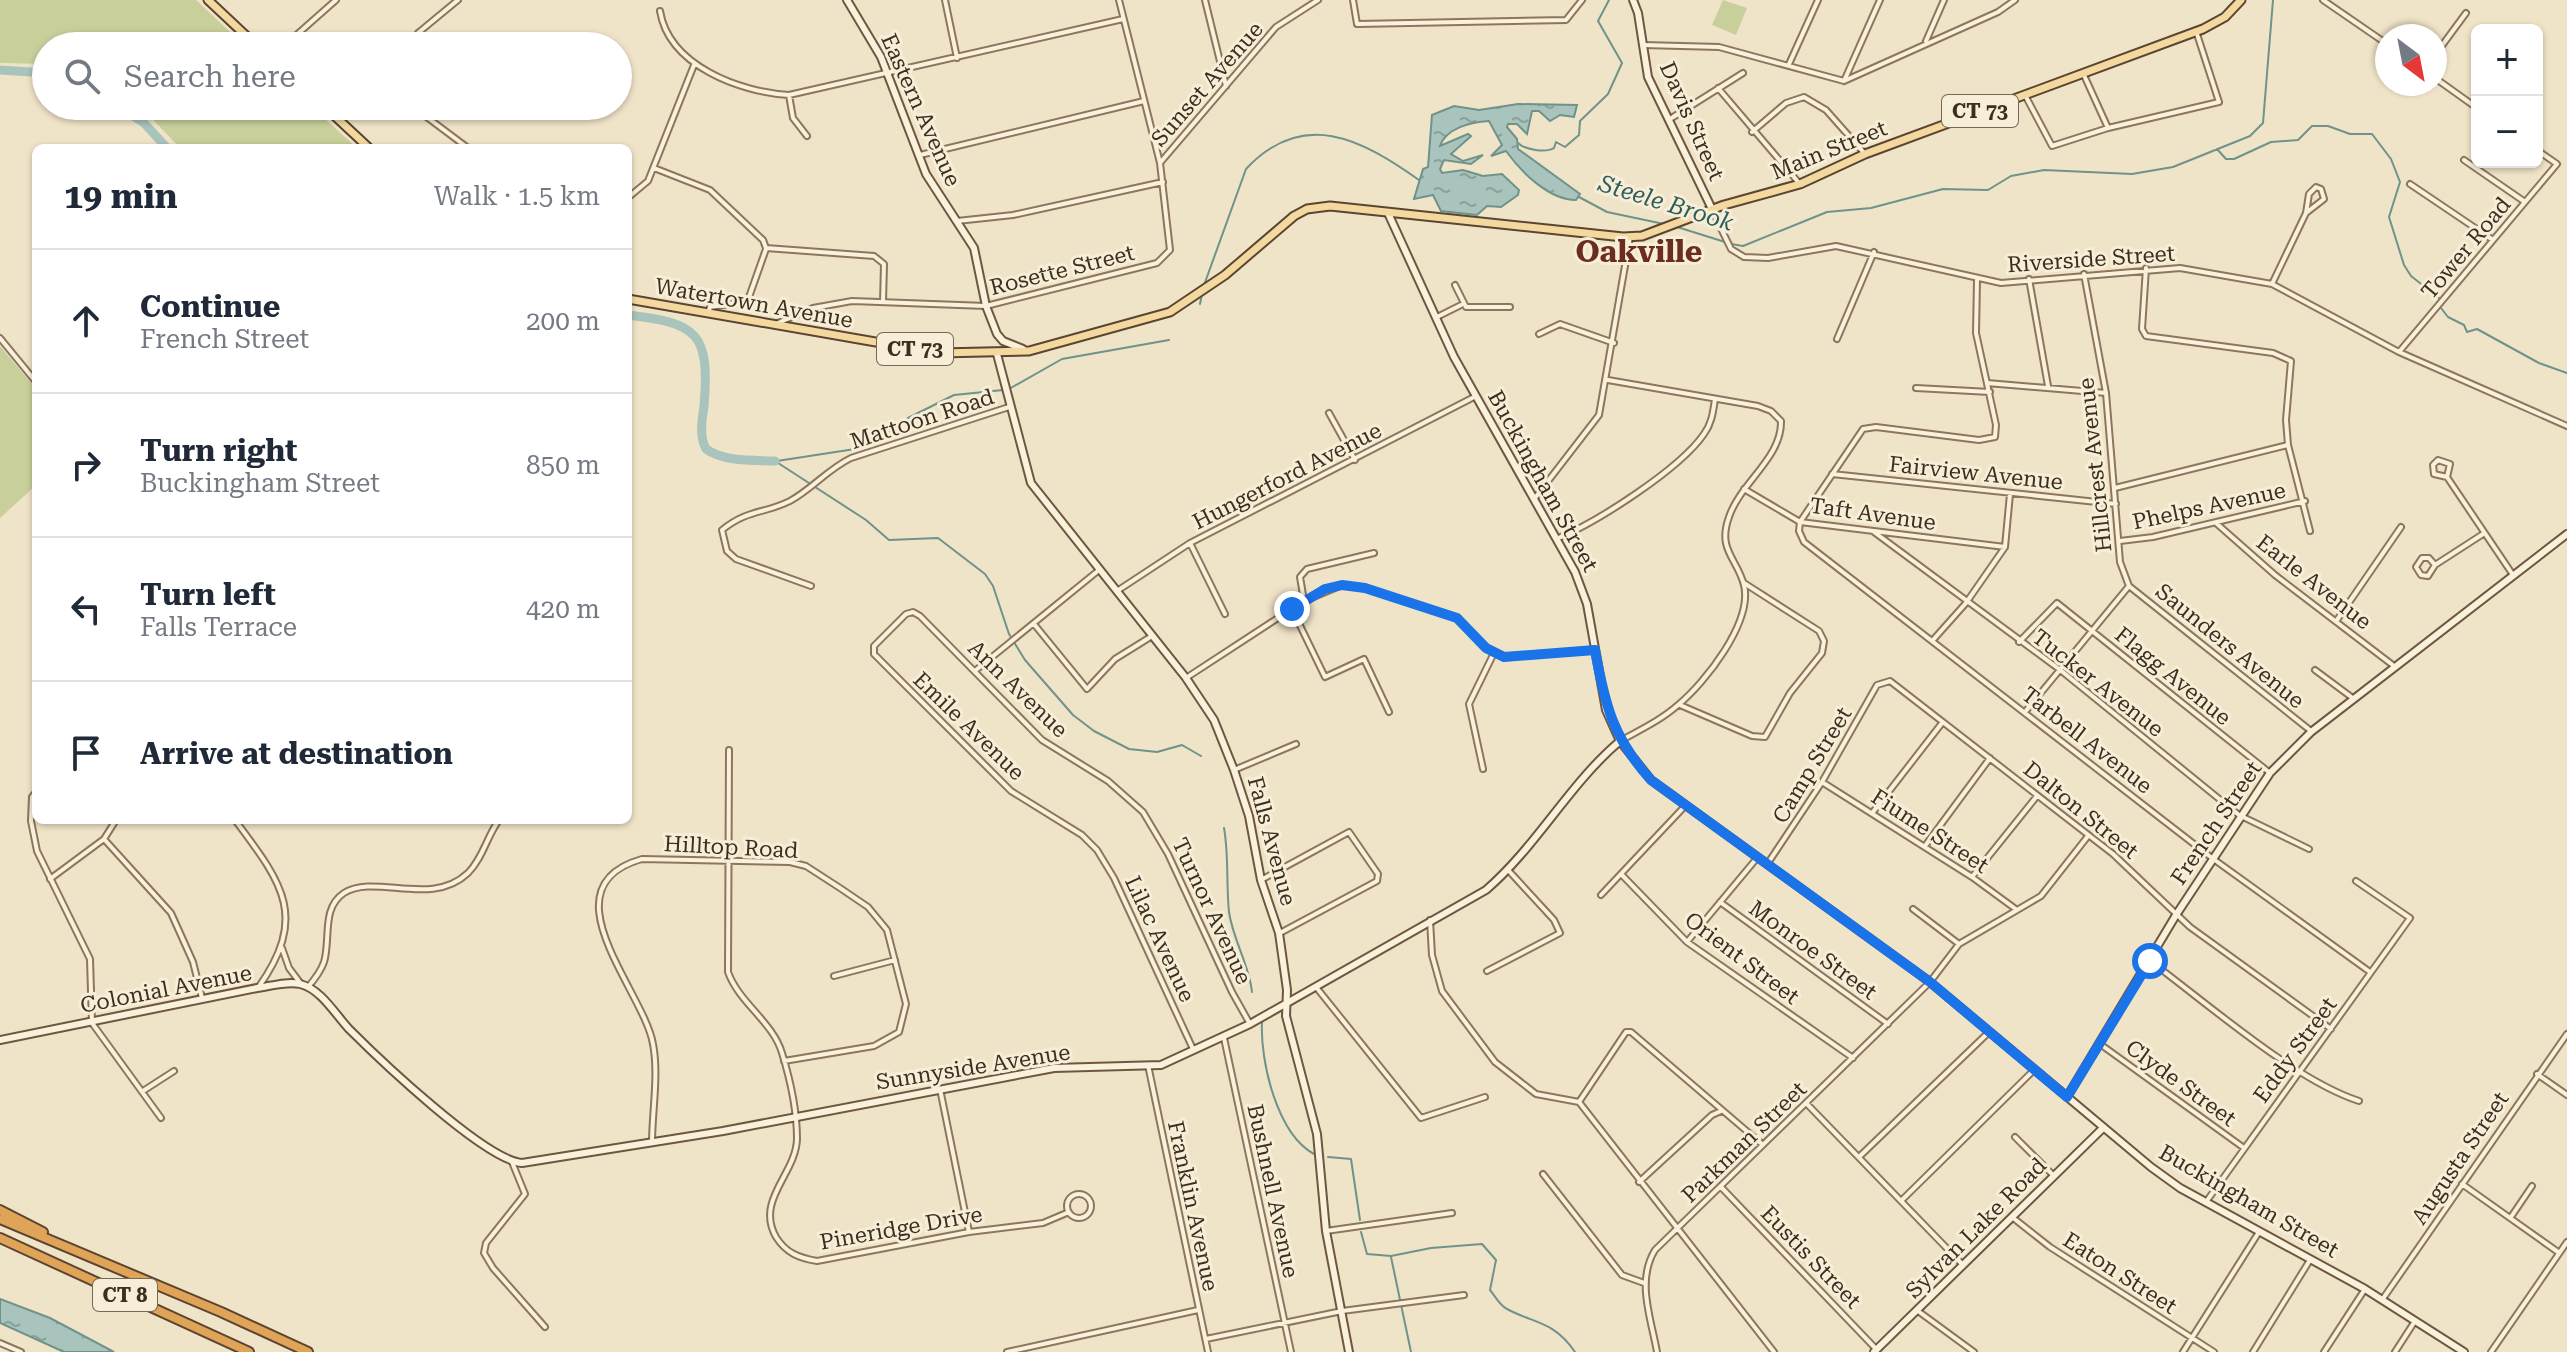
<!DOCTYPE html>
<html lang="en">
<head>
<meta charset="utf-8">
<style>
	body { margin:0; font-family:"Roboto Serif",serif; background:#f6f6f7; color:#1f2937 }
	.controls { position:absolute; right:24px; top:24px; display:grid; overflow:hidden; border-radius:12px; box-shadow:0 2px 6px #0004 }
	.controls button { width:72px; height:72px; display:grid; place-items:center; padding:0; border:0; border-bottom:2px solid #e0e1e3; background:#fff; color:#1f2937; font:40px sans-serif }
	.compass { position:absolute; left:2375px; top:24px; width:72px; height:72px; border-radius:50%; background:#fff; box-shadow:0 2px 6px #0004; rotate:148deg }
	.stop { position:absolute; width:24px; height:24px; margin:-18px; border:6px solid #1a73e8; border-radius:50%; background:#fff }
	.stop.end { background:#1a73e8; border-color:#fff; box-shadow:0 2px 8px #0008 }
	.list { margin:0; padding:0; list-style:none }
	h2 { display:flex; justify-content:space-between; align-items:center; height:104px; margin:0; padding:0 32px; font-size:34px }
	h2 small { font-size:26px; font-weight:400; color:#747a83 }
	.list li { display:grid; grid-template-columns:52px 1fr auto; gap:24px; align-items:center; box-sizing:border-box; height:144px; padding:0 32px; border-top:2px solid #e0e1e3 }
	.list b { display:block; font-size:30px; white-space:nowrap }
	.list p { margin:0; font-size:26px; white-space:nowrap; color:#747a83 }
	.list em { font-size:26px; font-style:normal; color:#747a83 }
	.icon { flex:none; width:44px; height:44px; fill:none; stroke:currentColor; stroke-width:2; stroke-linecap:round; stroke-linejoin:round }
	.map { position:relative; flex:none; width:2567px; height:1352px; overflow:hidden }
	.search { position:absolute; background:#fff; box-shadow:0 2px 6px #0004; left:32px; top:32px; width:600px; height:88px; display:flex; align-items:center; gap:20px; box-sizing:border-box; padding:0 28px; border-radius:44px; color:#747a83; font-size:30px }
	.panel { position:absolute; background:#fff; box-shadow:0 2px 6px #0004; left:32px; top:144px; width:600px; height:680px; border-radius:12px }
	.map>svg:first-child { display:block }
	.green { fill:#c9cf9b }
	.water { fill:url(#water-ripples); stroke:#6f938a; stroke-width:2 }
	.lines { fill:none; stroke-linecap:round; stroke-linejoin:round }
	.stream { stroke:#6f938a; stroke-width:2 }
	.river { stroke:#a9c4bc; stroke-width:9 }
	.street-casing { stroke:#8d765c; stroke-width:8 }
	.secondary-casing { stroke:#6f573f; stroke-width:10 }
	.primary-casing { stroke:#5b4430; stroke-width:11 }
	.highway-casing { stroke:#5b4430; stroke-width:12 }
	.street { stroke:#faf1dc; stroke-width:4 }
	.secondary { stroke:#faf1dc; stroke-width:6 }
	.primary { stroke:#f3d9a0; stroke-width:7 }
	.highway { stroke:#e0a458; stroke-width:8 }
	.route { stroke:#1a73e8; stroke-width:10 }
	.labels { text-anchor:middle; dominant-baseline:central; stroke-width:6; stroke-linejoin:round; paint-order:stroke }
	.shield { fill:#f7eed8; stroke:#756857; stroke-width:2 }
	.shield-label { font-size:20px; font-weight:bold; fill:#3d2e20 }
	.street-label { font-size:22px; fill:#3d2e20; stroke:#f7eed8 }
	.water-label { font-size:24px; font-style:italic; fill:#2f5d5a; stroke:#f7eed8 }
	.district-label { font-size:30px; font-weight:bold; fill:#6b2e1e; stroke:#f7eed8 }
</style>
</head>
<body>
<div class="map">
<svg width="2567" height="1352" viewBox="0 0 2567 1352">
	<defs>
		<pattern id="water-ripples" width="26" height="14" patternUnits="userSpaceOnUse" patternTransform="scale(2)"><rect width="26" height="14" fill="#a9c4bc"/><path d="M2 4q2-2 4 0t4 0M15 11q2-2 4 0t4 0" fill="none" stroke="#8ba098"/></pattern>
	</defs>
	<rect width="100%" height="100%" fill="#f0e4c8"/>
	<path class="green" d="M0,0H196L245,46H46V64L0,63Z
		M1723,0L1747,8L1736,35L1712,25Z
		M140,106H311L357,148H180Z
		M0,346L36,389L35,486L0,518Z"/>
	<path class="water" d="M1518,104L1577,105L1574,117L1560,115L1550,121L1539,111H1532L1527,134L1517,124H1508L1507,127L1517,139L1518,149L1580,194L1576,200C1549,200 1521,172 1506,151L1491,156L1502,145L1489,121C1471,122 1446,128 1440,146L1468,134L1471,136L1451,154L1463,161L1483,155L1471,164L1444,160L1440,169L1442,173L1463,170L1483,176L1502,174L1519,190L1518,195L1501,207L1487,206L1477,215L1441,211L1433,195L1414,199L1423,169L1428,167L1432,115L1454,106L1479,110Z
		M0,1299L50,1318L114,1352H64L0,1323Z"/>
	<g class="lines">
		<path class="stream" d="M1518,143C1525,150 1546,153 1554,148L1556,142L1565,147L1579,135L1580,121L1608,94L1622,63L1598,21L1609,0
			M2217,149L2226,159H2234L2271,142L2298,140L2312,126H2328L2350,134H2372L2391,159L2400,182L2389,217L2404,265L2411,276L2439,298
			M1579,197L1607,212L1664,224
			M1674,226L1725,242
			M1731,244L1743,246L1827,212L1871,208L1943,189L1988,190L2011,176L2044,170L2132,174L2173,167L2250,136L2263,123L2273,0
			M1203,288L1246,169C1303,108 1361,139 1419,180
			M1200,304L1202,294
			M2441,308L2448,317L2464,325L2467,332L2477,329L2539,363L2567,373
			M1009,389L1062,359L1169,340
			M775,461L866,520L889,540L938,538L985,574L993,586L1009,634L1025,660L1073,715L1094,731L1129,749L1157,752L1182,745L1201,756
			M777,461L855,449L876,441L908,418L954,395L1003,390
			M1224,828C1229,856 1226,883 1229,912C1233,940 1249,964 1252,992
			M1262,1022C1260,1061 1277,1134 1314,1154
			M1328,1157L1351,1159L1360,1220
			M1361,1232L1367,1254L1391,1256L1431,1248L1482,1244L1496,1260L1490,1290C1495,1296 1500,1306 1507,1309C1535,1324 1554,1321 1575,1352
			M1391,1257L1411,1352"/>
		<path class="river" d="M0,70L46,73
			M118,106L144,123L167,148
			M628,315C698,323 710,333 704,406C702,420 699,436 706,449C724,462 754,460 775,461"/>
		<g class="street-casing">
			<path id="street" d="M945,0L957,58
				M1205,0L1226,86
				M1353,0L1357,24L1566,20L1582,0
				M2323,0L2387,44
				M660,11C669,66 740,92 789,95L1123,19
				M1926,41L1944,0
				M1643,45L1719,47L1844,81L1998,12L2015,0
				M284,46L336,0
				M416,46L418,33L458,0
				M2435,55L2466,13
				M1789,64L1818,0
				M2083,73L2108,128
				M2435,78L2477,108
				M1844,81L1880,0
				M1718,88L1799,183
				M789,95L793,118L807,136
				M2025,95L2052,146L2108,128L2219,102L2196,31
				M412,106L468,148
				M337,117L348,106
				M1670,119L1743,73
				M1752,132L1786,103L1804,97L1826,110L1865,154
				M920,155L1144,101
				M2464,160L2525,202
				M1160,163L1276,27L1318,0
				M654,168L710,190L763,240L766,248L874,256L884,264L883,302
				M2410,184L2493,240
				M630,196L648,181L694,65
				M1712,210L1731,249L1744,257L1768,258L1836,246L2001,283L2180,268L2272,284L2399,352L2567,426
				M957,221L1013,215L1163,182
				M2146,268L2142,329L2146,336L2273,353L2291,361L2286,420L2288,445L2310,531
				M2029,279L2048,386
				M2272,284L2306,213L2309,194L2316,187L2321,189L2324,199L2306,213
				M1455,285L1466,307H1510
				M708,313L710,307L743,302L749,297L766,249
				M1437,317L1461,305
				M778,323L813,308L852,301L986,306L1157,263L1170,250L1160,163L1119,0
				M1539,334L1560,324L1614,343
				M0,338L36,382
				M1837,339L1874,252
				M2399,352L2557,164L2537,150
				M1608,380L1758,406L1771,411L1781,421C1782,458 1740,483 1729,517C1717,550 1737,558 1744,585C1753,622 1705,683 1678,705C1661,720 1640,730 1620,741
				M1987,383L2106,393
				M1916,388L1990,392
				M1329,413L1355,460
				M1832,474L2116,504
				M2447,477L2450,464L2438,460L2433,465L2434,474L2447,477L2513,575
				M2115,488L2288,445
				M1744,489L1800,522L2005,547
				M1535,498L1599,415L1630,237
				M1800,522L1799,531L1804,542L2212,858L2370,972
				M1800,522L1863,429L1876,427L1979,440L1995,437L1996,425L1976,333L1977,280
				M2216,523L2275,575L2394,666
				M1874,532L2059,669L2239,815L2309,849
				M1556,539C1596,523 1680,469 1704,434C1712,423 1713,412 1715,399
				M2120,541L2153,537L2305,501
				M1190,543L1225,614
				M2435,565L2428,576L2421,575L2416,567L2422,558H2429L2435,565L2483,534
				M811,586L736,559L727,551L722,530C748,509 764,514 790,501C812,489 828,469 851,458L1009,407
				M2129,586L2311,731
				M1117,591L1190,543L1476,396
				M1304,601L1300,577L1307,569L1374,553
				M1292,609L1325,677L1364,659L1389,712
				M2337,620L2401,527
				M1034,624L1087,689L1115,659L1152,636
				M1933,640L1966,603L2005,547L2010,494
				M2019,642L2057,603L2270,773
				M976,670L1099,570
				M2315,670L2354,699
				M1186,678L1304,601L1342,585L1365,588L1457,618L1486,648L1504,657L1595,650
				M1680,705L1752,736L1765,737L1790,693L1822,653L1824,641L1819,631L1744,583
				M2025,712L2129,586L2120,562L2106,393L2084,274
				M729,750L728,972C739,1003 773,1022 782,1053C790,1079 797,1112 797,1139C796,1174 755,1200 776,1237C786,1253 799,1258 817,1261L969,1232L1043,1223L1069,1212
				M1483,769L1469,704L1493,655
				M1234,770L1296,744
				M1822,782L1972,877L2017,910
				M36,792L32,797L31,821L37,851L90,959L92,1023L161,1118
				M1873,812L1942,723
				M235,820C282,883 309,916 258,988
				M104,839L171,913L193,962L202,998
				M1925,846L1990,758
				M1768,863L1822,782L1877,685L1890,681L2113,854L2190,927L2331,1029
				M1621,874L1687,942L1853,1058
				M1972,877L2037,796
				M50,879L104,839L116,820
				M1261,880L1349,832L1378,874L1377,881L1280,933
				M1601,895L1685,806
				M1720,902L1888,1024
				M1913,909L1959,944
				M1430,920L1432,955L1442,991L1495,1062L1536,1094L1579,1102
				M1687,942L1757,858
				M282,948L289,968L301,984
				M2150,961C2207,1003 2294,1080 2359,1101
				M1487,971L1560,933L1554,920L1509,871
				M834,976L895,960
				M308,987C314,980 321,971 324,962C331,939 321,908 344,893C375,873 431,908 468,873C483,858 487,836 499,820
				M1316,987L1421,1118L1485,1097
				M1224,1038L1291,1352
				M2100,1044L2244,1148
				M1193,1049L1114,878L1097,850L1082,835L1011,791L874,654V646L906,614L913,612L920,616L1042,740L1108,781L1143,812L1168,854L1232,992L1250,1024
				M1148,1065L1208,1352
				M2537,1074L2567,1095
				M940,1089L969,1232
				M143,1091L174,1071
				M1579,1102L1774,1352
				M1579,1102L1626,1032H1631L1763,1145
				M1807,1104L1963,1265
				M2015,1137L2054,1176
				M652,1143C652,1112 659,1075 653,1044C644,991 543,887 642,859L790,862L806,866L840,888L868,907L887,930L906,1004L899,1032L874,1046L784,1061
				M1860,1156L1989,1032
				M512,1162L525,1194L486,1243L484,1253L493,1268L545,1327
				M1543,1174L1622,1275L1644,1283
				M1639,1182L1712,1115L1721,1111
				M2462,1184L2558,1252
				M1721,1187L1877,1350
				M1067 1206a12 12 0 1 1 24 0a12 12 0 1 1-24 0Z
				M1903,1199L2035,1069
				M2206,1202L2410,918L2356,881
				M2012,1217L2050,1247L2214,1352
				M2511,1217L2532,1186
				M1326,1231L1452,1213
				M2382,1300L2567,1034
				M1918,1311L1974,1352
				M1206,1339L1342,1311L1464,1295
				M0,1343L21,1352
				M1007,1352L1198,1310
				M1657,1352C1651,1318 1636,1281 1655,1250L1930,982L1959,944L2041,896L2088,836
				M2183,1352L2259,1232
				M2253,1352L2310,1260
				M2324,1352L2365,1289
				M2395,1352L2415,1321
				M2491,1352L2567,1242"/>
		</g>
		<g class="secondary-casing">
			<path id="secondary" d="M847,0L881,57L926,174L974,248L986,306L997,334L1003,341L1023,349
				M1633,0L1638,13L1648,77L1712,209
				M1388,213L1454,357L1575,572L1587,604L1606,710L1620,741L1651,780L1930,982L2151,1167L2180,1188L2365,1289L2464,1352
				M997,354L1031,483L1186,678L1214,720L1234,770L1249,816L1261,880L1279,933L1287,990L1286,1016L1317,1134L1326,1231L1349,1352
				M0,1040L257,988C271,986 287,981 300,984C321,989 335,1014 349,1029C379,1059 485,1160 522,1163L723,1131L1054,1068L1161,1065L1250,1024L1486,890C1537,846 1569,784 1620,741
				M2067,1097L2176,915L2270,773L2311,732L2567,534
				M1874,1352L2103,1128"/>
		</g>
		<g class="primary-casing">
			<path id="primary" d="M208,0L257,46
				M324,106L369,148
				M628,299L939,353L1029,351L1170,312L1225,275L1294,216L1307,209L1330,206L1623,237L1642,236L1724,205L1800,184L1865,154L2203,29L2225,17L2241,0"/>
		</g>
		<g class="highway-casing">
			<path id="highway" d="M0,1210L43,1232
				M0,1219L221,1312L308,1352
				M0,1238L249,1352"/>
		</g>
		<use href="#street" class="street"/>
		<use href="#secondary" class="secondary"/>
		<use href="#primary" class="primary"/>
		<use href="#highway" class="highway"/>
	</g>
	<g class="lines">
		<path class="route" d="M1292,609L1325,589L1342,585L1365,588L1457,618L1486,648L1504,657L1595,650C1605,705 1613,738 1651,780L1930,982L2067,1097L2150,961"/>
	</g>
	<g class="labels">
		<g class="shield">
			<rect x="1942" y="95" width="76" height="32" rx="6"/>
			<rect x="877" y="333" width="76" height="32" rx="6"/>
			<rect x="93" y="1279" width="64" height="32" rx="6"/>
		</g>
		<g class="shield-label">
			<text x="1980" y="111">CT 73</text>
			<text x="915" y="349">CT 73</text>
			<text x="125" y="1295">CT 8</text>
		</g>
		<g class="street-label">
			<text transform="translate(1207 84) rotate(-49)">Sunset Avenue</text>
			<text transform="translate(921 110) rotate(66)">Eastern Avenue</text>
			<text transform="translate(1692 121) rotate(66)">Davis Street</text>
			<text transform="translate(1829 150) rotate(-22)">Main Street</text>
			<text transform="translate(2466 248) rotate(-50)">Tower Road</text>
			<text transform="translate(2091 259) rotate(-4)">Riverside Street</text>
			<text transform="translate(1062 270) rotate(-14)">Rosette Street</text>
			<text transform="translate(754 303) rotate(10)">Watertown Avenue</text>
			<text transform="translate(922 419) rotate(-18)">Mattoon Road</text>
			<text transform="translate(2095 465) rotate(-96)">Hillcrest Avenue</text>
			<text transform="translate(1976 473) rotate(6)">Fairview Avenue</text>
			<text transform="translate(1287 476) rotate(-27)">Hungerford Avenue</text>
			<text transform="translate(1543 481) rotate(61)">Buckingham Street</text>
			<text transform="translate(2209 506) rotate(-12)">Phelps Avenue</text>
			<text transform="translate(1873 514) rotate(8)">Taft Avenue</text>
			<text transform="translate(2314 582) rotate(38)">Earle Avenue</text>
			<text transform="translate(2230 646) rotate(39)">Saunders Avenue</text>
			<text transform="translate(2173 676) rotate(39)">Flagg Avenue</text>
			<text transform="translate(2098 683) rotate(38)">Tucker Avenue</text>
			<text transform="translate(1018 689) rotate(44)">Ann Avenue</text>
			<text transform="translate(969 726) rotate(44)">Emile Avenue</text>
			<text transform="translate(2087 740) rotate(38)">Tarbell Avenue</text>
			<text transform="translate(1812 765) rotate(-59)">Camp Street</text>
			<text transform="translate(2081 810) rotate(39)">Dalton Street</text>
			<text transform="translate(2216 823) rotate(-56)">French Street</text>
			<text transform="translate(1930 831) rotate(33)">Fiume Street</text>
			<text transform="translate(1272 841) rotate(75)">Falls Avenue</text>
			<text transform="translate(731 847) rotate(3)">Hilltop Road</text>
			<text transform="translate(1212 911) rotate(65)">Turnor Avenue</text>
			<text transform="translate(1160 939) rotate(65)">Lilac Avenue</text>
			<text transform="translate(1813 950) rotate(36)">Monroe Street</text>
			<text transform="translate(1742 958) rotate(37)">Orient Street</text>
			<text transform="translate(166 989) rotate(-11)">Colonial Avenue</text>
			<text transform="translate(2295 1050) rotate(-54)">Eddy Street</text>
			<text transform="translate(973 1067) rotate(-9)">Sunnyside Avenue</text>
			<text transform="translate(2181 1083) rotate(36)">Clyde Street</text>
			<text transform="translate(1744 1142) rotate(-44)">Parkman Street</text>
			<text transform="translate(2460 1158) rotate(-56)">Augusta Street</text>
			<text transform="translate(1273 1191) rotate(78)">Bushnell Avenue</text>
			<text transform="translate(2249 1201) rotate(30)">Buckingham Street</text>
			<text transform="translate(1193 1206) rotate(78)">Franklin Avenue</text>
			<text transform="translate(901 1228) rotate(-10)">Pineridge Drive</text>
			<text transform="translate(1976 1228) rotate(-45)">Sylvan Lake Road</text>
			<text transform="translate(1811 1257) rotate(46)">Eustis Street</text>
			<text transform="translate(2120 1273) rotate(33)">Eaton Street</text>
		</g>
		<g class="water-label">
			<text transform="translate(1666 203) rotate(17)">Steele Brook</text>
		</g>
		<g class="district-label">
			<text x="1639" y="251">Oakville</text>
		</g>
	</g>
</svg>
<div class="controls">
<button>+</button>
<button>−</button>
</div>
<svg class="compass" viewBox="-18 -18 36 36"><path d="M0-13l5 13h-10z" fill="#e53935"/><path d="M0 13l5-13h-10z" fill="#747a83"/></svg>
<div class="stop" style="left:2150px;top:961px"></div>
<div class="stop end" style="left:1292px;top:609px"></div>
<div class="search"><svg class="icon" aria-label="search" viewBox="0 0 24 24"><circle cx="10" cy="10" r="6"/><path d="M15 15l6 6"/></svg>Search here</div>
<section class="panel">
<h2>19 min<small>Walk · 1.5 km</small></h2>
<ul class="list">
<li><svg class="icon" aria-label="ahead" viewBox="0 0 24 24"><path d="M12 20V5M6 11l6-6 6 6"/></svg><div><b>Continue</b><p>French Street</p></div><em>200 m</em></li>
<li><svg class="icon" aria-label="right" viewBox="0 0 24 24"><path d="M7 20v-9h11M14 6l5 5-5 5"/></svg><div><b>Turn right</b><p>Buckingham Street</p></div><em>850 m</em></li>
<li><svg class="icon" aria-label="left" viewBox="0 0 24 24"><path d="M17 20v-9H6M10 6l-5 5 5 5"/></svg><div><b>Turn left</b><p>Falls Terrace</p></div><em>420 m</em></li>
<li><svg class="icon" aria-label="arrive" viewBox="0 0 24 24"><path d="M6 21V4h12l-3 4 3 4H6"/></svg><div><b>Arrive at destination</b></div></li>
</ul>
</section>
</div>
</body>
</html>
